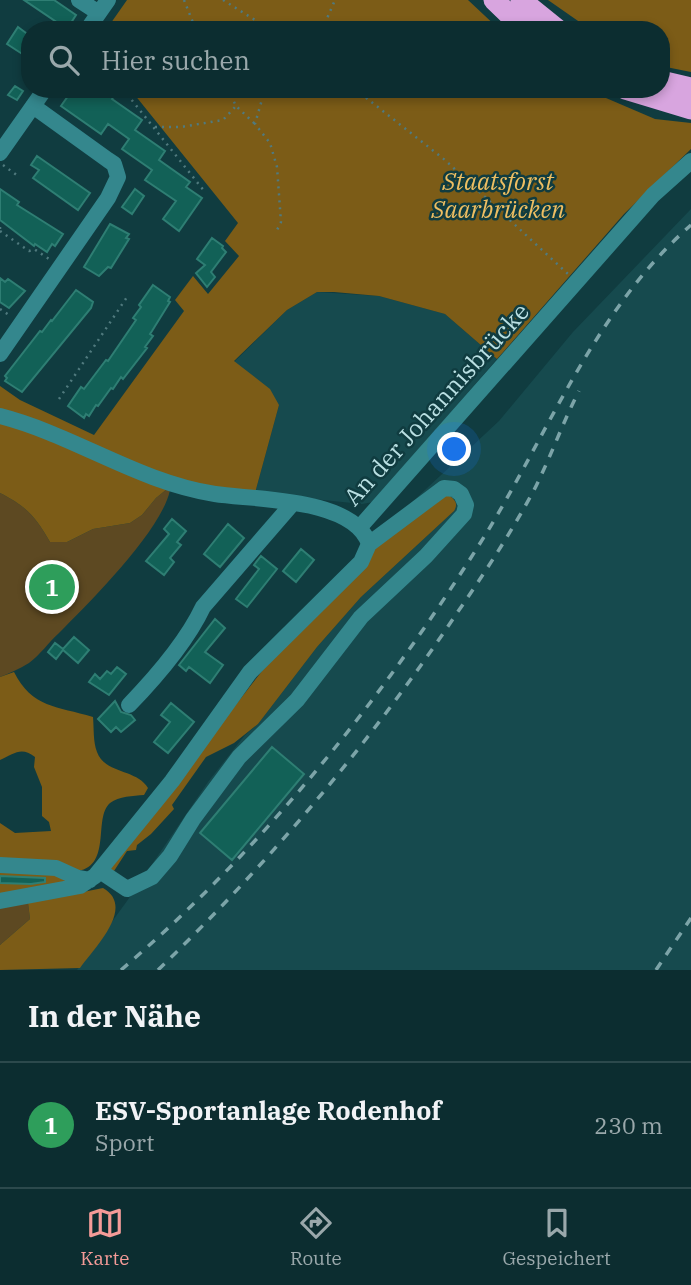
<!DOCTYPE html>
<html lang="de">
<head>
<meta charset="utf-8">
<style>
	body { margin:0; font-family:"IBM Plex Serif",serif; background:#1a393c; color:#f1f3f6 }
	.you { position:absolute; left:455px; top:450px; width:24px; height:24px; margin:-18px; border:5px solid #fff; border-radius:50%; background:#1a73e8; box-shadow:0 0 0 10px #1a73e833 }
	.badge { display:grid; place-items:center; width:46px; height:46px; border-radius:50%; background:#f59b98; color:#fff; font-size:23px; font-weight:700 }
	.pin { position:absolute; translate:-50% -50%; border:4px solid #fff; box-shadow:0 2px 7px #0006 }
	.list { margin:0; padding:0; list-style:none }
	h2 { display:flex; justify-content:space-between; align-items:center; height:91px; margin:0; padding:0 28px; font-size:30px }
	h2 small { font-size:23px; font-weight:400; color:#9aa8ab }
	.list li { display:grid; grid-template-columns:46px 1fr auto; gap:21px; align-items:center; box-sizing:border-box; height:126px; padding:0 28px; border-top:2px solid #2c494c }
	.list b { display:block; font-size:26px; white-space:nowrap }
	.list p { margin:0; font-size:23px; white-space:nowrap; color:#9aa8ab }
	.list em { font-size:23px; font-style:normal; color:#9aa8ab }
	.icon { flex:none; width:38px; height:38px; fill:none; stroke:currentColor; stroke-width:2; stroke-linecap:round; stroke-linejoin:round }
	.map { position:relative; flex:none; width:691px; height:970px; overflow:hidden }
	.search { position:absolute; background:#0c2d30; box-shadow:0 4px 10px #0003; left:21px; right:21px; top:21px; height:77px; display:flex; align-items:center; gap:18px; box-sizing:border-box; padding:0 24px; border-radius:28px; color:#9aa8ab; font-size:26px }
	.sheet { height:217px; background:#0c2d30 }
	nav { display:flex; justify-content:space-around; align-items:center; box-sizing:border-box; height:98px; border-top:2px solid #2c494c; background:#0c2d30; font-size:19px; color:#9aa8ab }
	nav a { display:grid; justify-items:center; gap:4px }
	nav .on { color:#f59b98 }
	.map>svg:first-child { display:block }
	.built { fill:#164a4e }
	.green { fill:#5d4922 }
	.forest { fill:#7c5c17 }
	.building { fill:#126157; stroke:#2e7e73; stroke-width:2 }
	.lines { fill:none; stroke-linecap:round; stroke-linejoin:round }
	.path { stroke:#507a7e; stroke-width:2.5; stroke-dasharray:2 5; stroke-linecap:butt }
	.minor { stroke:#34878d; stroke-width:16 }
	.highway { stroke:#d8a5df; stroke-width:21 }
	.rail { stroke:#7ca4a8; stroke-width:3.5; stroke-dasharray:9 9; stroke-linecap:butt }
	.labels { text-anchor:middle; dominant-baseline:central; stroke-width:5; stroke-linejoin:round; paint-order:stroke }
	.park-label { font-size:24px; font-style:italic; fill:#edbe62; stroke:#103c40 }
	.street-label { font-size:24px; fill:#b9dfe2; stroke:#103c40 }
</style>
</head>
<body>
<div class="map">
<svg width="691" height="970" viewBox="0 0 691 970">
	<rect width="100%" height="100%" fill="#103c40"/>
	<path class="built" d="M691,209V970H77L127,901L208,782L245,735L258,724L317,647L361,597L454,511L411,503L499,421L573,332Z
		M317,292L379,296L445,314L497,359L373,502L362,504L255,493L279,405L234,362L287,310Z"/>
	<path class="green" d="M167,489L170,490C162,530 90,602 59,633C49,642 40,655 29,663C19,669 10,673 0,677V493C26,506 36,517 50,542H67L93,529L130,523L142,515L156,498Z
		M28,903L30,919L0,945V907Z"/>
	<path class="forest" d="M127,0H468L500,30H106Z
		M548,0H691V72L661,66V30H591Z
		M130,89H585L655,119L691,123V149L624,214L497,359L445,314L379,296L334,292H317L287,310L234,361L270,389L279,405L255,493L167,489L156,498L142,515L130,523L93,529L67,542H50C36,517 26,506 0,493V386L20,400L94,435L184,311L175,300L193,276L208,294L239,256L225,241L238,223Z
		M443,496H450C456,501 458,504 454,511L361,597L317,647L258,724L234,743L206,757L172,805L174,809L151,834L137,845L136,850L127,851L114,871L109,868L262,671L379,545Z
		M14,672C32,708 57,706 93,717C94,728 93,742 97,752C105,774 137,769 148,788L144,795C133,796 119,796 110,803C93,818 112,865 78,871L74,880L0,894V823L15,833L51,831L49,822L42,816V787L34,767L35,757C21,746 14,754 0,760V677Z
		M103,888C136,907 95,947 80,968L0,970V945L30,919L28,903Z"/>
	<path class="building" d="M24,0H54L76,15L67,29Z
		M18,27L30,36V59L7,44Z
		M15,86L23,91L17,100L8,95Z
		M73,89H119L112,99L142,120L135,130L165,151L159,160L190,182L186,187L202,198L179,231L163,219L176,201L145,180L152,170L122,149L129,139L108,124L101,134L61,106Z
		M37,156L90,193L78,210L33,178L39,170L31,165Z
		M0,189L19,202L17,205L63,234L55,246L52,244L47,252L35,244L34,246L0,220Z
		M135,189L144,196L132,214L122,207Z
		M110,224L129,234L126,238L129,239L111,268L108,267L99,276L84,267Z
		M212,238L223,246L222,248L226,252L211,272L215,277L207,287L196,273L205,265L197,259Z
		M0,278L5,282L8,279L25,291L9,308L0,302Z
		M153,285L170,297L168,301L170,302L152,331L150,334L153,336L145,347L147,348L123,379L121,377L113,389L111,388L98,406L96,405L89,416L86,414L84,418L68,406L81,387L84,389L106,360L108,361L136,320L133,318L141,307L139,305Z
		M76,290L93,302L91,308L22,392L5,381L7,378L5,376L40,331L42,332L51,320L52,321Z
		M172,519L186,531L177,542L181,545L170,558L174,562L164,575L146,561L169,534L164,529Z
		M228,524L244,538L220,567L204,554Z
		M301,549L314,560L296,582L283,571Z
		M261,556L277,569L247,607L236,599L259,569L254,565Z
		M215,619L225,628L205,652L223,665L210,683L189,667L186,671L179,665Z
		M74,637L89,650L78,663L63,650L56,659L48,652L55,643L63,649Z
		M117,667L126,674L109,695L89,682L95,674L100,679L107,671L111,674Z
		M115,701L121,712L131,715L135,720L121,732L116,727L111,732L98,719Z
		M171,703L194,722L168,753L154,742L170,722L161,715Z
		M272,747L304,774L232,860L200,833Z
		M0,876L45,878V882L31,884L0,883Z"/>
	<g class="lines">
		<path class="path" d="M184,0L196,30
			M223,0L271,30
			M322,30L335,0
			M123,89L205,192
			M228,89L236,106L255,124
			M265,89L255,124L270,143L277,167L281,222L277,230
			M355,89L445,160L568,274
			M155,127H181L223,120L236,106
			M3,165L18,176
			M0,227V229
			M0,231L29,251L34,249L49,259
			M0,309L9,315
			M59,399L127,297"/>
		<path class="minor" d="M79,0L99,13
			M87,30L108,0
			M0,153L45,89
			M0,354L108,198L118,177L114,164L108,160L33,106
			M0,416C74,435 138,482 215,494C256,500 354,498 369,544L361,562L250,672L172,781L95,876L80,886L0,901
			M360,527L653,195L691,161
			M129,705C156,677 187,641 203,607L293,503
			M0,865L56,868L78,878L90,880
			M100,871L127,889L152,877L170,856L193,819L239,757L297,700L361,617L426,556L464,514L466,505L461,494L454,489L444,488L369,544"/>
		<path class="highway" d="M494,0L525,30
			M521,0L558,30
			M661,81L691,88
			M625,89L691,109"/>
		<path class="rail" d="M121,970C264,848 384,697 484,537C549,432 596,308 691,225
			M158,970C270,862 370,743 457,613C484,574 510,534 533,492C550,459 562,424 579,391
			M656,970L691,918"/>
	</g>
	<g class="labels">
		<g class="park-label">
			<text x="498" y="181">Staatsforst<tspan x="498" dy="28">Saarbrücken</tspan></text>
		</g>
		<g class="street-label">
			<text transform="translate(436 404) rotate(-48)">An der Johannisbrücke</text>
		</g>
	</g>
</svg>
<div class="you"></div>
<div class="pin badge" style="left:52px;top:587px;background:#2e9e5b">1</div>
<div class="search"><svg class="icon" aria-label="search" viewBox="0 0 24 24"><circle cx="10" cy="10" r="6"/><path d="M15 15l6 6"/></svg>Hier suchen</div>
</div>
<section class="sheet">
<h2>In der Nähe<small></small></h2>
<ul class="list">
<li><span class="badge" style="background:#2e9e5b">1</span><div><b>ESV-Sportanlage Rodenhof</b><p>Sport</p></div><em>230 m</em></li>
</ul>
</section>
<nav>
<a class="on"><svg class="icon" aria-label="map" viewBox="0 0 24 24"><path d="M3 6l6-2 6 2 6-2v14l-6 2-6-2-6 2zM9 4v14M15 6v14"/></svg>Karte</a>
<a><svg class="icon" aria-label="directions" viewBox="0 0 24 24"><path d="M12 3l9 9-9 9-9-9zM9 14v-3h6M13 9l2 2-2 2"/></svg>Route</a>
<a><svg class="icon" aria-label="saved" viewBox="0 0 24 24"><path d="M7 4h10v16l-5-4-5 4z"/></svg>Gespeichert</a>
</nav>
</body>
</html>
